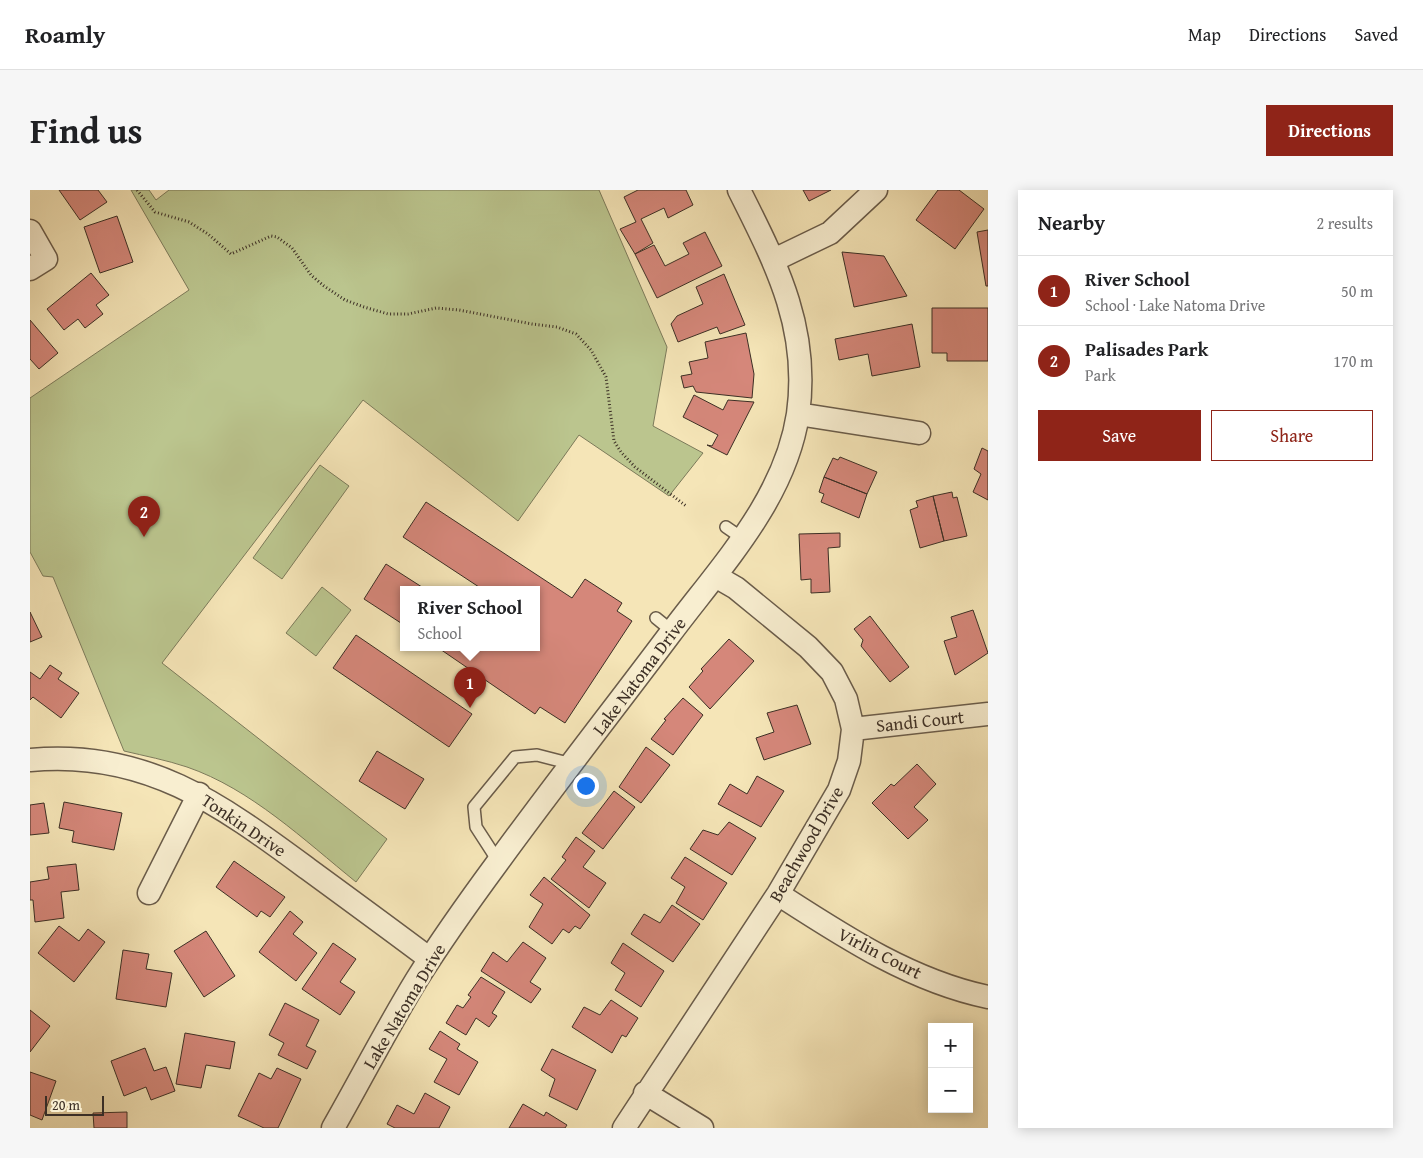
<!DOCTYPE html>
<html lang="en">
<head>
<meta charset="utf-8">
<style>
	body { margin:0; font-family:"Gentium Book Plus",serif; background:#f6f6f6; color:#202124 }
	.controls { position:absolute; right:15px; bottom:15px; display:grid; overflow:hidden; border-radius:0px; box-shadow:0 2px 12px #0003 }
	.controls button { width:45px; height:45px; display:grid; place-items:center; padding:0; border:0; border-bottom:1px solid #e0e0e0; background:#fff; color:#202124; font:25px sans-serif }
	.scale { position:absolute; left:15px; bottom:12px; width:59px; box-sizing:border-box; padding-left:5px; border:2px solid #3c2f25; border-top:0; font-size:14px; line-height:18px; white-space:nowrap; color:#3c2f25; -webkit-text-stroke:4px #f8eed0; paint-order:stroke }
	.you { position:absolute; left:555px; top:595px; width:18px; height:18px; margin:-12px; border:4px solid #fff; border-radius:50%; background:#1a73e8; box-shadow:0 0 0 8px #1a73e833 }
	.badge { display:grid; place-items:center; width:32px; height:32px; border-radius:50%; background:#8f2418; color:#fff; font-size:16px; font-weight:700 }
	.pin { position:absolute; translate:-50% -41px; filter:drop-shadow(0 1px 2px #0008) }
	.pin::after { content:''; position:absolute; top:26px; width:18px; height:15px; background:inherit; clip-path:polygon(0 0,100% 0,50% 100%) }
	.popup { position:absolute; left:370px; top:396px; width:140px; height:65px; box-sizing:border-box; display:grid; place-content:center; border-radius:0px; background:#fff; filter:drop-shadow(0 1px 4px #0005); font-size:16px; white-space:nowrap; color:#757577 }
	.popup b { font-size:19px; color:#202124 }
	.popup::after { content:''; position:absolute; left:50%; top:100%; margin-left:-10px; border:10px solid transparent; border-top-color:#fff }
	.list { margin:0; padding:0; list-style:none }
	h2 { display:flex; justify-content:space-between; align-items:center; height:65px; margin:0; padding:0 20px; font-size:21px }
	h2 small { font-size:16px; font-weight:400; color:#757577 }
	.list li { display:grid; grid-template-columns:32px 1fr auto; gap:15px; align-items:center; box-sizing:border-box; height:70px; padding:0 20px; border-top:1px solid #e0e0e0 }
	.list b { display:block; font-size:19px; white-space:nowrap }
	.list p { margin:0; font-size:16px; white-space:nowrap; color:#757577 }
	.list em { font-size:16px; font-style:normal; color:#757577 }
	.actions { display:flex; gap:10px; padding:15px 20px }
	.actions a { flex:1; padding:11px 0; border:1px solid #8f2418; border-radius:0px; text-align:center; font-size:18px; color:#8f2418 }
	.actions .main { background:#8f2418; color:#fff }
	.map { position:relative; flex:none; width:958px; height:938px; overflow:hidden; border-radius:0px }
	header { display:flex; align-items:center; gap:30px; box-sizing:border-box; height:70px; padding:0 25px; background:#fff; border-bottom:1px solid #e0e0e0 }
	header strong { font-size:24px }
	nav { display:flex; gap:28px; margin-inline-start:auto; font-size:18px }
	.intro { display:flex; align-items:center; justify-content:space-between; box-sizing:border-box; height:120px; padding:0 30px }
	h1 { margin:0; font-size:35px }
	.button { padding:12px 22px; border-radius:0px; background:#8f2418; color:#fff; font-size:18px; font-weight:700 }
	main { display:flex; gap:30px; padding:0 30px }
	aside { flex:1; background:#fff; border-radius:0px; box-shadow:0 2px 12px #0003 }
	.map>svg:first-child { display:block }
	.green { fill:#bbc58e; stroke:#7c7a5a }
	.building { fill:#d5877a; stroke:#3c2f25 }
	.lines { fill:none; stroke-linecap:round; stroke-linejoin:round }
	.service-casing { stroke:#6a5c4a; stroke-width:14 }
	.minor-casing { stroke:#6a5c4a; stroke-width:25 }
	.path { stroke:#3c2f25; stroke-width:3; stroke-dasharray:1 2.5; stroke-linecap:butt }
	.service { stroke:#f8eed0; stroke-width:11 }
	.minor { stroke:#f8eed0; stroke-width:22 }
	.labels { text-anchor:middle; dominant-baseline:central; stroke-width:5; stroke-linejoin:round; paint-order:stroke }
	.street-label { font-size:18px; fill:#3c2f25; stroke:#f8eed0 }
</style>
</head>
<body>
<header>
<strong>Roamly</strong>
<nav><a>Map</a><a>Directions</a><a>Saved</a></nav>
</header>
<div class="intro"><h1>Find us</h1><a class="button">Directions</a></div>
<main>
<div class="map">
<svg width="958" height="938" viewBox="0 0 958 938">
	<rect width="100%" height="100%" fill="#f5e5b7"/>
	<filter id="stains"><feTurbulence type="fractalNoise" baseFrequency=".004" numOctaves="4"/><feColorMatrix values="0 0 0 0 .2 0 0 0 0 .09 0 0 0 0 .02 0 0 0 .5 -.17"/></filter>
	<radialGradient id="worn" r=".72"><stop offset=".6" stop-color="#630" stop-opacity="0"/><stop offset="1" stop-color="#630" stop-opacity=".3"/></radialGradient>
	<path class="green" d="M101,0H119L126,10L139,0H569L637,157L623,236L673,263L639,306L549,245L488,331L333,210L132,473L357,649L326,692C274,650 221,599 157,577C136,570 115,566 94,561L23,387L13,386L0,362V208L159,100Z
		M290,275L319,296L252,389L223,368Z
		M292,397L321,420L286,466L256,443Z"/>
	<path class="building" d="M29,0H68L77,12L50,30Z
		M608,0H656L663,15L638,28L634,18L611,29L623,53L605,64L590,39L606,32L594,7Z
		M773,0H801L779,11Z
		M908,0H929L954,19L925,59L886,30Z
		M87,26L103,72L70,83L54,37Z
		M958,40V96H956L947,42Z
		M675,42L692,76L627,108L605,64L624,55L635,76L659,64L653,53Z
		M812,62L854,66L877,106L824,117Z
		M61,83L79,105L66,115L73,124L55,138L48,129L34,140L17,119Z
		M694,84L715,135L690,144L687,137L648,152L641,134L647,126L673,114L666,97Z
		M902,118H958V171H917V163H902Z
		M0,130L28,163L9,179L0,169Z
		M882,134L890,177L842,186L838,164L809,170L805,149Z
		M716,143L724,184L722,208L666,202L663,196L654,198L651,186L662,184L659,172L678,168L675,152Z
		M664,205L693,220L698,210L724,212L697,265L677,255L682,256L688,245L653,227Z
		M952,258L958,261V310L943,302L951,284L944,279Z
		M810,267L847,282L837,304L794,287L803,268L808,270Z
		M794,287L837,304L829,328L791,312L794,304L789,302Z
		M922,302L923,308L927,307L937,346L914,351L903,306Z
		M903,306L914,351L890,358L880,320L888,317L886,311Z
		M396,312L542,408L555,389L592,413L587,421L602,431L535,533L510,517L505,524L407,457H482L486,459L488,457H506V399H452L373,347Z
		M810,343V357L798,358L800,402L781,403V389L771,390L769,344Z
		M356,374L395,399H374V435L334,409Z
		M943,420L958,463L925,485L914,451L927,447L921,427Z
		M0,422L12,447L0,452Z
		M840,426L879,477L860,492L831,456L833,450L824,439Z
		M326,445L442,524L419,557L303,478Z
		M699,449L724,471L680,519L659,497L673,481L671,479Z
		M20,475L32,483L28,489L49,503L31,528L3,507L0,510V482L10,489Z
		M653,508L673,525L643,565L621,549L636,530L634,529Z
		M767,515L781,554L734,570L726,548L744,542L737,523Z
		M616,557L640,575L611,613L589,597Z
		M347,561L394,589L375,619L329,591Z
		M887,574L906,594L884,617L898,630L878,649L842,613L861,594L864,596Z
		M727,586L754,601L731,637L688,614L700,594L717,604Z
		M584,601L605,617L573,659L552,643Z
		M34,612L92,623L84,660L42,652L44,641L29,638Z
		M14,613L19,643L0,645V615Z
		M699,632L726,648L702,685L660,659L673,640L688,645Z
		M546,647L565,661L553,677L576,693L559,718L521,689L536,670L532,667Z
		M655,667L697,693L673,730L646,713L655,697L641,688Z
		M204,671L255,707L240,727L231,721L227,727L186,697Z
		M46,674L49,700L31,702L34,728L5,732L3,710H0V692L19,689L17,677Z
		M514,687L560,725L550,739L545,736L539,743L533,739L522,754L499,737L513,714L500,705Z
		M642,715L670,734L643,772L601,744L614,724L630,733Z
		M260,721L273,732L263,744L287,763L266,791L229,762Z
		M29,736L49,751L58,739L75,752L44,792L8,763Z
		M176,741L205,786L174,807L144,761Z
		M493,752L516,768L500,792L511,799L501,813L451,781L463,762L477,772Z
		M303,753L326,769L310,792L325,802L310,825L272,799Z
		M593,753L634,781L611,817L585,800L595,783L581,773Z
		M93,760L119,764L116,779L142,783L136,817L86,809Z
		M451,787L475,802L462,823L467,826L459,837L446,828L436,845L416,833L427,815L433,818L441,807L438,805Z
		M581,810L608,828L596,847L592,845L582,863L542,837L554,817L570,825Z
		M255,813L289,830L276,856L286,861L277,879L248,865L254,853L239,845Z
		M0,820L20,836L0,862Z
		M410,841L430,854L427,859L448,872L429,905L404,892L417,869L399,859Z
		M155,843L205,852L200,879L176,875L171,898L146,894Z
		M115,858L124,881L136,877L145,901L121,910L116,897L94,906L81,871Z
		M522,859L566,880L547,920L519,906L525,889L511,880Z
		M247,878L271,889L248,938H234L208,926L229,883L241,889Z
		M0,882L26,891L12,930L0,925Z
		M395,903L420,917L409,938H365L357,934L367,915L384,924Z
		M493,914L514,926L516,922L537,935L535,938H479Z
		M97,922V938H64L63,923Z"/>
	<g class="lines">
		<g class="service-casing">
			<path id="service" d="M696,337L712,348
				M626,428L642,441
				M468,671L446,637L444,617L485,567L507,565L542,574"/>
		</g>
		<g class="minor-casing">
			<path id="minor" d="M0,41L16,69L0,79
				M744,70L800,43L846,0
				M768,224L889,243
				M823,539L958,524
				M0,570C116,559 191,615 278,679C319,709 360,739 400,769
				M119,703L169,604
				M748,704C813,746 881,791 958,807
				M615,903L672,938
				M303,938C331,889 357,838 387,789C412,749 440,710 468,672C524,595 583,520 640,444C690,377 755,310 768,224C780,138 746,74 709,0
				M594,938L748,704L809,600L819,571L823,539L816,509L802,482L778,457L706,398L687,387"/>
		</g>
		<path class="path" d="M107,0L125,22L159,32L178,44L201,64L241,46L247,47L262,58L281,85L294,96L315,110L334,117L358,124H378L406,118L429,120L502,134L527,137L546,144L561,160L576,187L584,251L591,262L605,277L656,316"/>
		<use href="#service" class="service"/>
		<use href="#minor" class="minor"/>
	</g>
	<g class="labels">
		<g class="street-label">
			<text transform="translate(609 486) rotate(-53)">Lake Natoma Drive</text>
			<text transform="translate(890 531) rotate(-6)">Sandi Court</text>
			<text transform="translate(214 635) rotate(34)">Tonkin Drive</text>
			<text transform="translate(776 654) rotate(-60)">Beachwood Drive</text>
			<text transform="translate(850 763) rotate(27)">Virlin Court</text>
			<text transform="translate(374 816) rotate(-59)">Lake Natoma Drive</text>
		</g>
	</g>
	<rect width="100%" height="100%" filter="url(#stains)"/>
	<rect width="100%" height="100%" fill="url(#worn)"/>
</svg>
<div class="controls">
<button>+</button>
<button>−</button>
</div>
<div class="scale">20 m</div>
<div class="you"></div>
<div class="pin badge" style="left:440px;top:518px">1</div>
<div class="popup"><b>River School</b>School</div>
<div class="pin badge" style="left:114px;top:347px">2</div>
</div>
<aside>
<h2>Nearby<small>2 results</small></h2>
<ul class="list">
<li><span class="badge">1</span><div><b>River School</b><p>School · Lake Natoma Drive</p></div><em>50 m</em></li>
<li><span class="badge">2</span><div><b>Palisades Park</b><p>Park</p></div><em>170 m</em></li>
</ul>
<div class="actions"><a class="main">Save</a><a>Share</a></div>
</aside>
</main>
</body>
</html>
